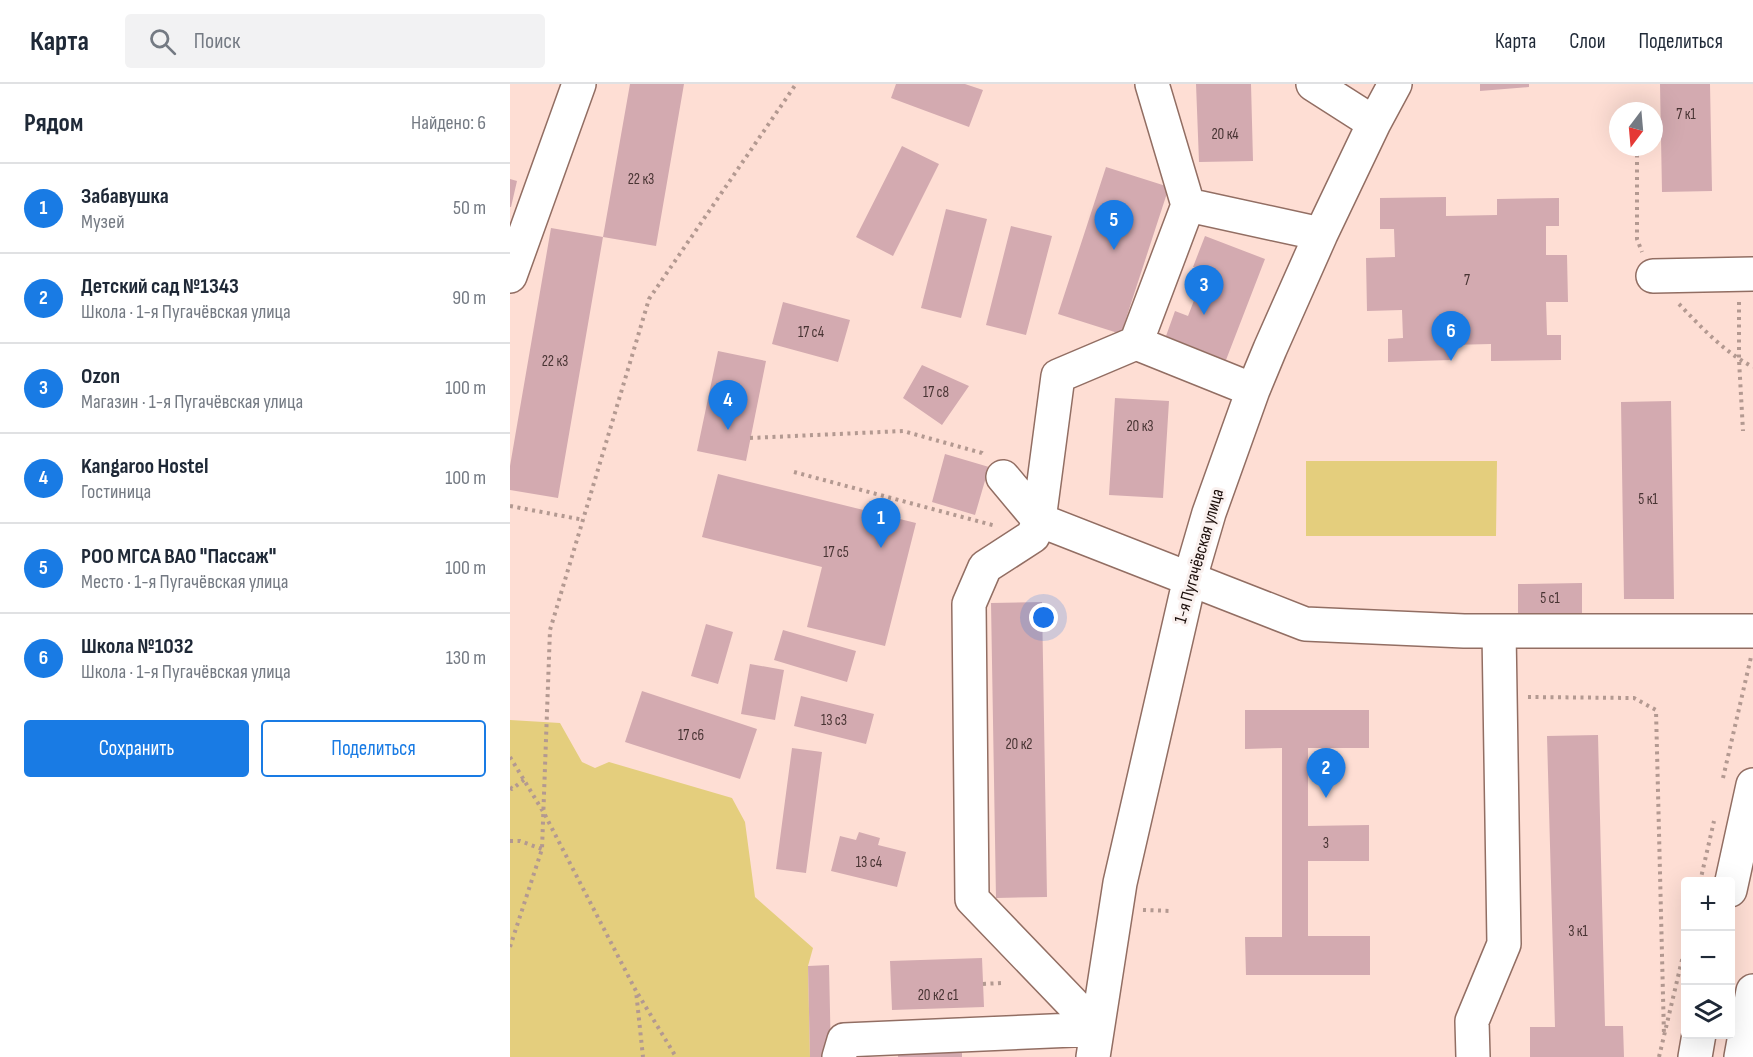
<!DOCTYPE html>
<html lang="ru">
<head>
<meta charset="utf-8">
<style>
	body { margin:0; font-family:"Sofia Sans Condensed",sans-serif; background:#f2f2f3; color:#1f2937 }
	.controls { position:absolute; right:18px; bottom:18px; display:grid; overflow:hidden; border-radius:6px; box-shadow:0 6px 24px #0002 }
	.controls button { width:54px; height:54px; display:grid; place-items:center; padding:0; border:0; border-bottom:2px solid #e0e1e3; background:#fff; color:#1f2937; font:30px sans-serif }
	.compass { position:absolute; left:1099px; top:18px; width:54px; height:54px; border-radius:50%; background:#fff; box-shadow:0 6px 24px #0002; rotate:196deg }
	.you { position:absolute; left:534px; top:534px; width:21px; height:21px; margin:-15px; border:4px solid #fff; border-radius:50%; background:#1a73e8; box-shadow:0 0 0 9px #1a73e833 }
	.badge { display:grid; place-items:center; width:39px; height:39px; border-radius:50%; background:#197be4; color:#fff; font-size:20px; font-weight:700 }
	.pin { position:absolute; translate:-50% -50px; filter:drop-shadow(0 2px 3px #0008) }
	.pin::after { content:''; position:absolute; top:32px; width:21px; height:18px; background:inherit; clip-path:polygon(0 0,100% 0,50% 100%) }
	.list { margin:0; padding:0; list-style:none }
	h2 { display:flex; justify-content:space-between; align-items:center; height:78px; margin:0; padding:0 24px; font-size:26px }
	h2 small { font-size:20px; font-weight:400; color:#747a83 }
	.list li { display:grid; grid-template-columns:39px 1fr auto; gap:18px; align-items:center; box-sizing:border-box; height:90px; padding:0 24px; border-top:2px solid #e0e1e3 }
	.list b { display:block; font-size:22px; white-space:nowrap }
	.list p { margin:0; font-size:20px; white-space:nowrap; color:#747a83 }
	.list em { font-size:20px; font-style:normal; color:#747a83 }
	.actions { display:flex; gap:12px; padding:18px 24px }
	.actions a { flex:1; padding:14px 0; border:2px solid #197be4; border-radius:6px; text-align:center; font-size:21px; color:#197be4 }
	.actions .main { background:#197be4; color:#fff }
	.icon { flex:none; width:33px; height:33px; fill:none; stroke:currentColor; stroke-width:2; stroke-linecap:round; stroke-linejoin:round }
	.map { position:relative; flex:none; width:1243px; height:973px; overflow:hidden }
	header { display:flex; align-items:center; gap:36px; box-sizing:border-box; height:84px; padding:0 30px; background:#fff; border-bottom:2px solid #e0e1e3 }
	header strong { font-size:28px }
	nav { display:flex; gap:33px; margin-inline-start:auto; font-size:21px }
	.search { width:420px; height:54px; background:#f2f2f3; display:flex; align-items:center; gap:15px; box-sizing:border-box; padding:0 21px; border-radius:6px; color:#747a83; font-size:22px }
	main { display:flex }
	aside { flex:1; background:#fff }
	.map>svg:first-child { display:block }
	.green { fill:#e4ce7d }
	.building { fill:#d3aab0 }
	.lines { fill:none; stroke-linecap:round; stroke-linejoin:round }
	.minor-casing { stroke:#926e63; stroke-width:36 }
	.path { stroke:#b39991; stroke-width:4; stroke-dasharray:3 4.5; stroke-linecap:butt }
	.minor { stroke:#fff; stroke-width:33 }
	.labels { text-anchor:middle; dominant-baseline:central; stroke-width:6; stroke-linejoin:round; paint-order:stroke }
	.number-label { font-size:15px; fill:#483433 }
	.street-label { font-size:18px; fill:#1a0d09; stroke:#faf1ef }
</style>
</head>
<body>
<header>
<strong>Карта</strong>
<div class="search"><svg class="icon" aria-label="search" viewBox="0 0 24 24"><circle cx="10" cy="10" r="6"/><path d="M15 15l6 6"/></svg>Поиск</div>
<nav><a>Карта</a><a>Слои</a><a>Поделиться</a></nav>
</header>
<main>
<aside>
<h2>Рядом<small>Найдено: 6</small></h2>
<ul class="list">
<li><span class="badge">1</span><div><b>Забавушка</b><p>Музей</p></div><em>50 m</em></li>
<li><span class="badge">2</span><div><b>Детский сад №1343</b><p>Школа · 1-я Пугачёвская улица</p></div><em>90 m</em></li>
<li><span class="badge">3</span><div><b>Ozon</b><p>Магазин · 1-я Пугачёвская улица</p></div><em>100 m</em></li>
<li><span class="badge">4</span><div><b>Kangaroo Hostel</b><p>Гостиница</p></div><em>100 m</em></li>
<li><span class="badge">5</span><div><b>РОО МГСА ВАО &quot;Пассаж&quot;</b><p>Место · 1-я Пугачёвская улица</p></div><em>100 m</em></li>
<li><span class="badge">6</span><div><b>Школа №1032</b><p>Школа · 1-я Пугачёвская улица</p></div><em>130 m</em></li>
</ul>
<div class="actions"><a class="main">Сохранить</a><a>Поделиться</a></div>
</aside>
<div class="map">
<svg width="1243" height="973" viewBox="0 0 1243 973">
	<rect width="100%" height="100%" fill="#feded4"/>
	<path class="green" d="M796,377H987L986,452H796Z
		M0,636L50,639L72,678L85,684L99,678L222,714L235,738L245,813L303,864L298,882L300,973H0Z"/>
	<path class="building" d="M120,0H174L146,162L93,153Z
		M386,0H455L473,6L459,43L381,14Z
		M686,0H741L743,77L689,78Z
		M970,0H1019V3L970,7Z
		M1150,0H1200L1202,107L1152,108Z
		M392,62L429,80L383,172L346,153Z
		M596,83L659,103L611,250L548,230Z
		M0,95L7,97L1,123H0Z
		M936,113V132L987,131V115L1049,114V142H1036V171H1057L1058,218H1036L1037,251H1051V276L981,277V260L940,261V276L878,278V255L893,254L892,226L857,227L856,174L885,173L884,145H870V114Z
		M436,125L477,135L451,234L411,224Z
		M501,142L542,152L516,251L476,241Z
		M41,144L93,153L48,414L0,406V382Z
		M695,152L755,175L716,276L656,252L665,227L678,232L695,188L683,183Z
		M273,218L340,236L328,278L262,260Z
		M208,267L256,277L236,377L187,367Z
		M412,281L459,302L432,341L393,314Z
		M605,314L659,317L653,414L599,411Z
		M1161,317L1164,515H1114L1111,318Z
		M435,370L479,383L465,431L422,418Z
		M208,390L406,439L375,562L297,543L312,483L192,453Z
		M1072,499V529L1008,530V500Z
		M532,518L537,813L486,814L481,519Z
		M196,540L223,548L208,600L181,592Z
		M273,546L346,567L337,598L264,576Z
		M240,580L274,586L265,636L231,630Z
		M132,607L247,645L230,695L115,658Z
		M291,612L364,630L356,660L284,642Z
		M735,626H859V664H798V742L859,741V777H798V852H860V891H736L735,853H772V664L735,665Z
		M1088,651L1095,942H1113L1114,973H1020V943H1045L1037,652Z
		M282,664L312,668L296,789L266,785Z
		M349,748L370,754L368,761L396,768L387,803L321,787L330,752L346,756Z
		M472,874L474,923L382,926L380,877Z
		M319,881L321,973H300L298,882Z
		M452,968V973H388V970Z"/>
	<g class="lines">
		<g class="minor-casing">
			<path id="minor" d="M642,0L678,121
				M803,0L864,39
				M0,192L69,0
				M1143,192L1243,190
				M743,306L626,259L678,121L811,150
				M493,393L529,436L795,540L954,547H1243
				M1220,806L1243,701
				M587,945L462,815L459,520L475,483L523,452L529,436L548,292L626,259
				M329,973L334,956L587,945
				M583,973L610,799L680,494L699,429L743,306L760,265L811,150L864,39L885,0
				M963,973L962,937L994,860L989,547
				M1185,973L1189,950
				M1231,973L1243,907"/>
		</g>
		<path class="path" d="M1127,63V155L1132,168
			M1229,218V276L1233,347
			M1169,220C1191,243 1214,268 1243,283
			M240,354L393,347L472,369L475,372
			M284,388L486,442
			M0,422L74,436
			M1018,613L1124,614L1146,626L1154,952
			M0,673L34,729L126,907L133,973
			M1213,694L1241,573
			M0,703L2,705L14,696
			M0,757H10L32,765
			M1190,798L1204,737
			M633,826L662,827
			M0,863L32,765L40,546L139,215L286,0
			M473,900L492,899
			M128,910L166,973
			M1149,973L1176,859"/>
		<use href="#minor" class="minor"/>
	</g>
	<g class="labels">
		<g class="number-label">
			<text x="1176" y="30">7 к1</text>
			<text x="715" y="50">20 к4</text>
			<text x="131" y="95">22 к3</text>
			<text x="957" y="196">7</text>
			<text x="301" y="248">17 с4</text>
			<text x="45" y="277">22 к3</text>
			<text x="426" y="308">17 с8</text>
			<text x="630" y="342">20 к3</text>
			<text x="1138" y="415">5 к1</text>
			<text x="326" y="468">17 с5</text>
			<text x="1040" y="514">5 с1</text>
			<text x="324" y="636">13 с3</text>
			<text x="181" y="651">17 с6</text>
			<text x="509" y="660">20 к2</text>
			<text x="816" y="759">3</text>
			<text x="359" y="778">13 с4</text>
			<text x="1068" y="847">3 к1</text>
			<text x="428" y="911">20 к2 с1</text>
		</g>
		<g class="street-label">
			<text transform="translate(689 472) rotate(-74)">1-я Пугачёвская улица</text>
		</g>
	</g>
</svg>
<div class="controls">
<button>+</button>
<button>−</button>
<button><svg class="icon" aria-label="layers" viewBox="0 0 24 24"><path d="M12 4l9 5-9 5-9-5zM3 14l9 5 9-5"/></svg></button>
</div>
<svg class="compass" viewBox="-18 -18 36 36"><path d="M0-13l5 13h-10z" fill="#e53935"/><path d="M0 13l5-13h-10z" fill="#747a83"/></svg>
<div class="you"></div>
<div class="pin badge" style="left:371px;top:464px">1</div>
<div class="pin badge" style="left:816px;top:714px">2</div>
<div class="pin badge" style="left:694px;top:231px">3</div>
<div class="pin badge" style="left:218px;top:346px">4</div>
<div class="pin badge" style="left:604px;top:166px">5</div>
<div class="pin badge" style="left:941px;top:277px">6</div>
</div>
</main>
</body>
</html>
